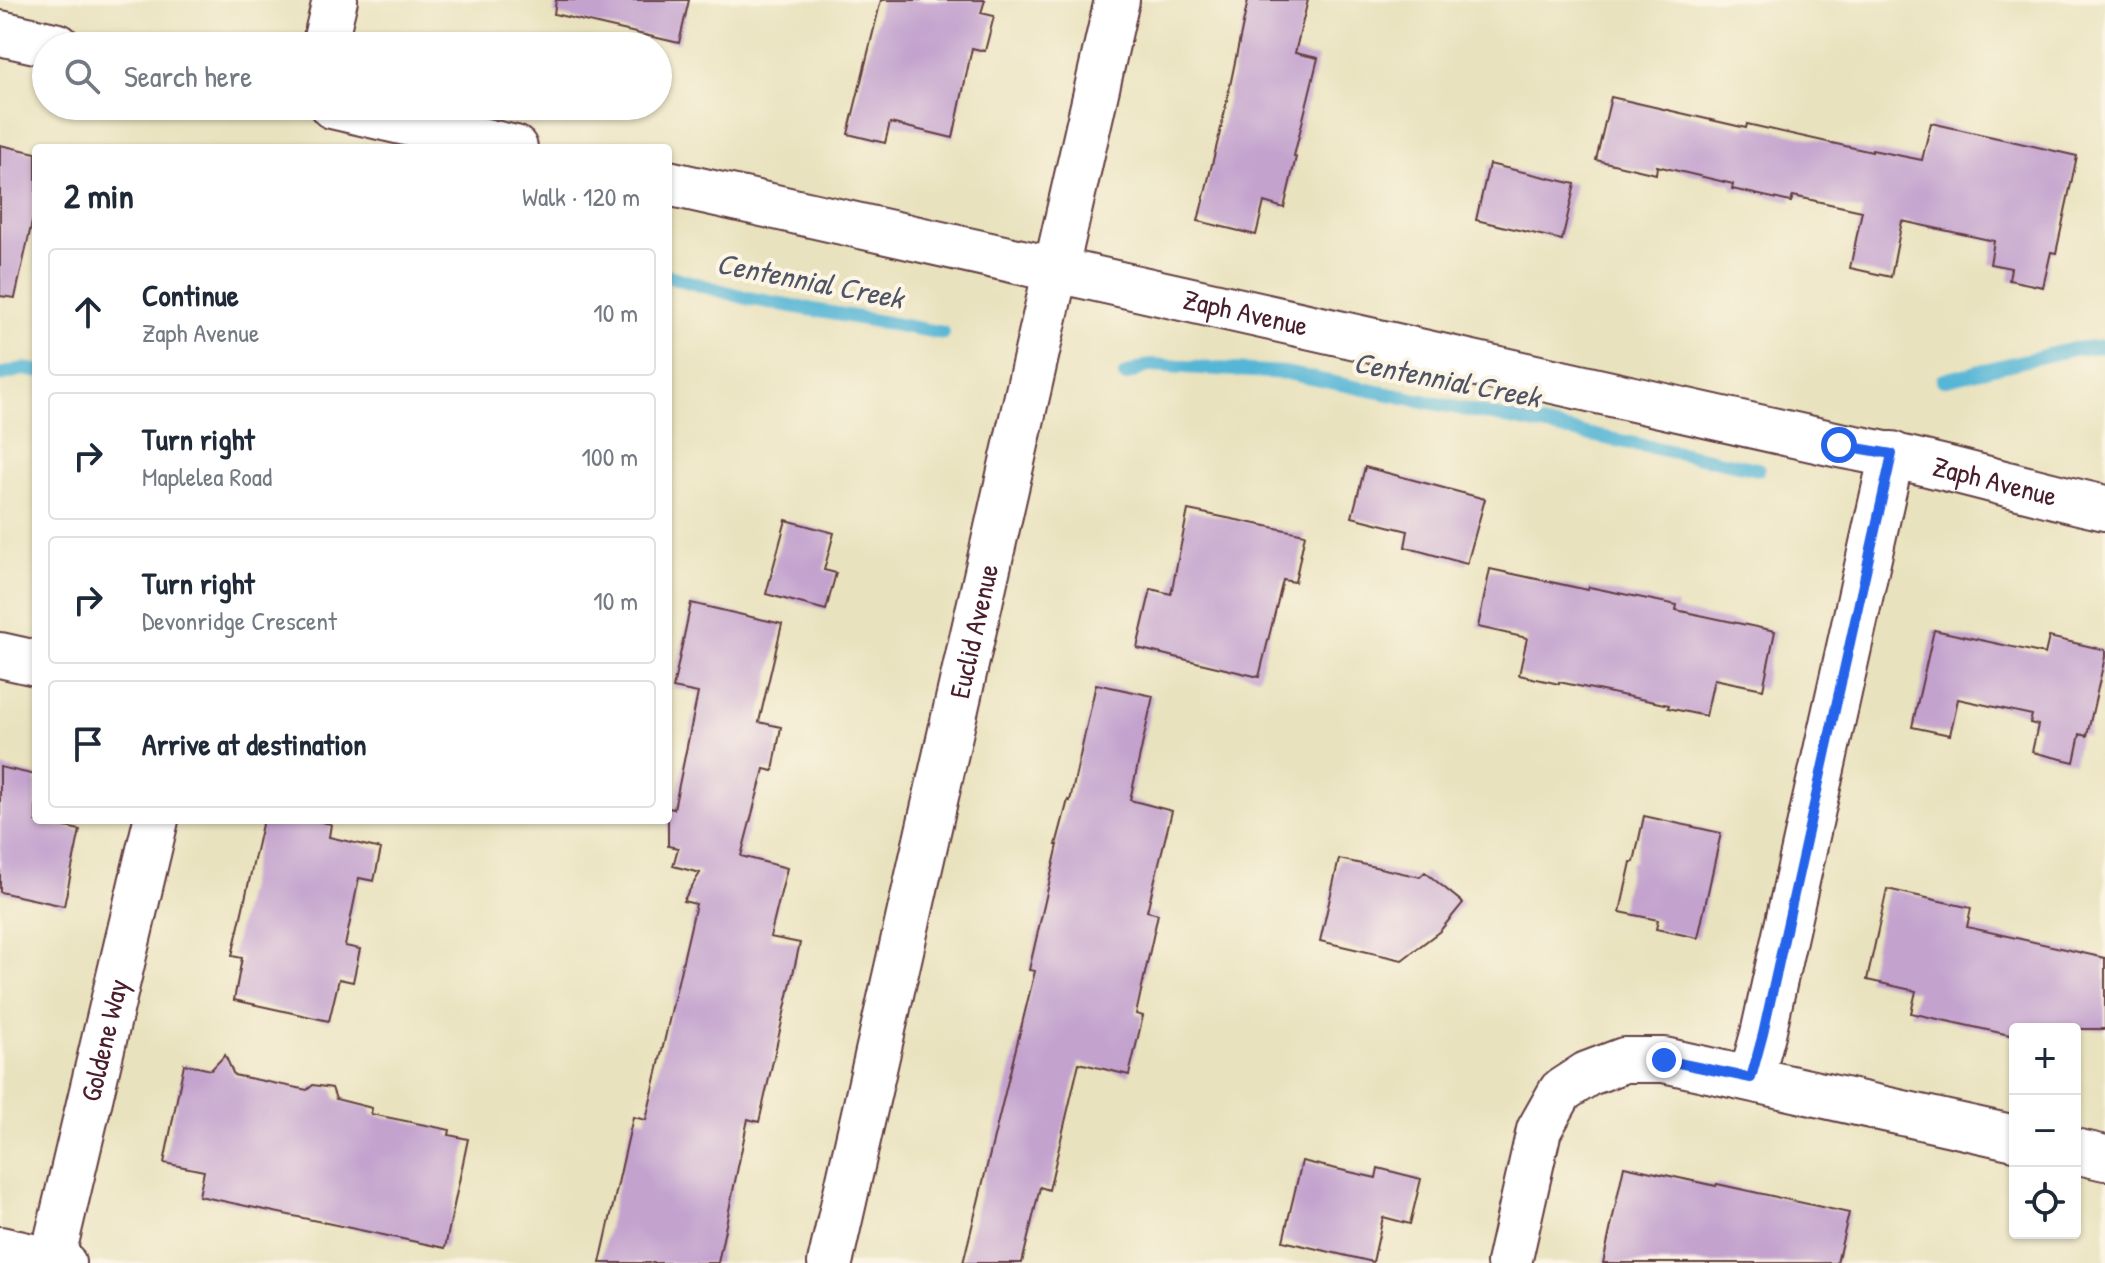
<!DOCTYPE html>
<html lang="en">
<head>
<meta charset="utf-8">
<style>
	body { margin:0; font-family:"Patrick Hand",sans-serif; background:#f2f2f3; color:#1f2937 }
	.controls { position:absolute; right:24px; bottom:24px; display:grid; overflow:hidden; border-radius:8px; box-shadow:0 2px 6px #0004 }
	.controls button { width:72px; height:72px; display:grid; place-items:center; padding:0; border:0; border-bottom:2px solid #e0e1e3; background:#fff; color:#1f2937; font:40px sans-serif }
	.stop { position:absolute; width:24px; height:24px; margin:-18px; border:6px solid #2563eb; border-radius:50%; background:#fff }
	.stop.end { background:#2563eb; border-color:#fff; box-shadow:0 2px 8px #0008 }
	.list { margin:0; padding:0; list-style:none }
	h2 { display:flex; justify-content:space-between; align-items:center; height:104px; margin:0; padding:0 32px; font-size:34px }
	h2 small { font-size:26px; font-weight:400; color:#747a83 }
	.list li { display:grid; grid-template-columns:52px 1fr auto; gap:24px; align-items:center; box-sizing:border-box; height:128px; margin:0 16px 16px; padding:0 16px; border:2px solid #e0e1e3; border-radius:8px }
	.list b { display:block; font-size:30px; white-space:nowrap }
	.list p { margin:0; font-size:26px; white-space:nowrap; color:#747a83 }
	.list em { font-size:26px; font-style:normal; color:#747a83 }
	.icon { flex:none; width:44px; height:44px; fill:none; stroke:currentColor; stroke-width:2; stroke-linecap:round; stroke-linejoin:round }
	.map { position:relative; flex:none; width:2105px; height:1263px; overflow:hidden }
	.search { position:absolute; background:#fff; box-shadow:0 2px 6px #0004; left:32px; top:32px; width:640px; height:88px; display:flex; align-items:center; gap:20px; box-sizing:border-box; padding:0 28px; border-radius:44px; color:#747a83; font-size:30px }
	.panel { position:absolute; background:#fff; box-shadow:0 2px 6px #0004; left:32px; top:144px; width:640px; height:680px; border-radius:8px }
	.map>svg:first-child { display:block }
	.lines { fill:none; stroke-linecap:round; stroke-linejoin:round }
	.stream { stroke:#57b6d5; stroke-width:14 }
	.building { fill:#c3a2ce }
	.street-casing { stroke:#623c41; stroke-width:48 }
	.street { stroke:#fff; stroke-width:44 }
	.route { stroke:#2563eb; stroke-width:10 }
	.labels { text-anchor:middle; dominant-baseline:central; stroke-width:8; stroke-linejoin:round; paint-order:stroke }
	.street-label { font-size:28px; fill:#4a1f2b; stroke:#fcf5e5 }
	.water-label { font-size:30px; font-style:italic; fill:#4f5466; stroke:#fcf5e5 }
</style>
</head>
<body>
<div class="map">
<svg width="2105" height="1263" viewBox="0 0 2105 1263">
	<rect width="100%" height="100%" fill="#fcf5e5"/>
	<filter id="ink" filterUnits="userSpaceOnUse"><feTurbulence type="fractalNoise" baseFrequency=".0125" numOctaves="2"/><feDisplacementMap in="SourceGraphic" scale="16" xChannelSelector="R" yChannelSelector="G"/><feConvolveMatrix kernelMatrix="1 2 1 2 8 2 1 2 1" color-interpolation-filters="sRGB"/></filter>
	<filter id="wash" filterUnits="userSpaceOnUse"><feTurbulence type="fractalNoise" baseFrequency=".006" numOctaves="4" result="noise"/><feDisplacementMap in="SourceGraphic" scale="32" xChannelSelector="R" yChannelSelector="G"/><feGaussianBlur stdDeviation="1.8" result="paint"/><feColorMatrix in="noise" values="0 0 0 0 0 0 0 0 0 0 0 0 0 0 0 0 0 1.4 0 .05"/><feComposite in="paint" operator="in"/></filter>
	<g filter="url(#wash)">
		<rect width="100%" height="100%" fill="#e9e2be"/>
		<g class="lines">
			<path class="stream" d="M668,276L747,298L943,333
				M0,375L23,369L36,371
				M1125,375L1150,365L1286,373L1758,469
				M1943,380L2073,349L2105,346"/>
		</g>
		<g id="blocks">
			<path class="building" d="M556,0H689L679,43L554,14Z
				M881,0H985L981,13L994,16L985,51L972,48L953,138L890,123L885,143L848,134Z
				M1248,0H1308L1295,53L1318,58L1294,156L1296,157L1284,208L1264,202L1256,235L1198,221L1222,124Z
				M1611,97L1746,128L1747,124L1872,152V150L1922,160L1931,123L2077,156L2056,253L2051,252L2043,287L2009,280L2011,268L1990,264L1994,241L1902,221L1891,277L1850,268L1862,211L1793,196L1791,202L1732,189L1733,184L1657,166L1656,174L1596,160Z
				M0,145L36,153V204L15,298L0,296Z
				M1489,164L1575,184L1562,240L1476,220Z
				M1365,467L1485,499L1467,564L1405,547L1408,531L1352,517Z
				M1188,510L1305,534L1295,582L1283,580L1259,677L1137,648L1151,589L1171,594Z
				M786,520L834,533L824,570L836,573L826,610L766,594Z
				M1490,569L1588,590L1589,587L1677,605L1676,610L1775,631L1763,689L1714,679L1706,716L1668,708L1669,705L1559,682V684L1519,675L1527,638L1478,627Z
				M691,603L782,624L759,722L781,727L773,771L764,769L741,856L787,868L770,937L800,943L759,1122L748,1119L718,1263H600L633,1117L646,1120L696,904L683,901L700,873L673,866L678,848L668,846V808L674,809L698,693L673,688Z
				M1934,630L2045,654L2049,637L2105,650V657L2087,736L2080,734L2074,762L2032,752L2038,725L2030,723L2032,715L1958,699L1950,735L1912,727Z
				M1096,684L1153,696L1130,800L1172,811L1147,911L1158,914L1136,1014L1143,1016L1129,1075L1079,1063L1049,1190L1040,1187L1022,1263H963L1035,971L1029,970L1058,845H1056L1068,800L1070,801Z
				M0,767L36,775V821L80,830L64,906L0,892Z
				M1644,816L1721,833L1698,938L1656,929L1658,920L1620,912L1631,862H1634Z
				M263,820H313L331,824L329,837L381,849L374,881L359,878L345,946L360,949L353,982L339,979L329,1021L234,1000L242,958L232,956Z
				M1339,859L1420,877L1425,872L1463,903L1440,931L1402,960L1320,941Z
				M1887,889L1971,908L1967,927L2105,958V1029H2015L2014,1036L1911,1013L1916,991L1867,980Z
				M225,1055L234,1075L307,1090L313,1085L332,1088L336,1099L372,1108L371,1114L450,1130L449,1135L468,1139L445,1248L199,1196L204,1171L164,1163L184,1064L211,1070Z
				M1302,1161L1376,1178L1378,1168L1421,1179L1410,1224L1383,1217L1373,1262L1283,1241Z
				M1624,1166L1716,1186L1717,1184L1849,1213L1837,1263H1603Z"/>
		</g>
	</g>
	<g filter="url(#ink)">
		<use href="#blocks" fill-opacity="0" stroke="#623c41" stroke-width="2"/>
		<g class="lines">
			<g class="street-casing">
				<g id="street">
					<path d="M0,33L58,46"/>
					<path d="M324,46L335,0"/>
					<path d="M332,106L515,148"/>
					<path id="s1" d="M668,183L1839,445C1929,461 2016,488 2105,508"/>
					<path d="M0,655L36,663"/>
					<path d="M1751,1078L1763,1034L1892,454"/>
					<path d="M2075,1151L2105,1158"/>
					<path d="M0,1249L63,1263"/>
					<path id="s2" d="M52,1260L156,820"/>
					<path id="s3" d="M830,1263L1117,0"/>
					<path d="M1509,1263L1539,1130L1561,1091L1587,1074L1624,1060H1664L2015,1138"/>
				</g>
			</g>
			<use href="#street" class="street"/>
		</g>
	</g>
	<g class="lines" filter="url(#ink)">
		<path class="route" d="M1664,1060L1751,1078L1763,1034L1892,454L1839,445"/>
	</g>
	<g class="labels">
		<g class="street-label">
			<text stroke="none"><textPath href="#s1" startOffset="592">Zaph Avenue</textPath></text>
			<text stroke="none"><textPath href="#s1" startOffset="1360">Zaph Avenue</textPath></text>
			<text stroke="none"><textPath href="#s3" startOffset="648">Euclid Avenue</textPath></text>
			<text stroke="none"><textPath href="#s2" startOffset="226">Goldene Way</textPath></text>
		</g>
		<g class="water-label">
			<text transform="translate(810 280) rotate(11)">Centennial Creek</text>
			<text transform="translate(1447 379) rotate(11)">Centennial Creek</text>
		</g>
	</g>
</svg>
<div class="controls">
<button>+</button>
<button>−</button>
<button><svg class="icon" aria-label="locate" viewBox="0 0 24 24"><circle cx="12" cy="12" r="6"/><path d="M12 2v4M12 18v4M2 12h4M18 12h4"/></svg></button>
</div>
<div class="stop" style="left:1839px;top:445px"></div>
<div class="stop end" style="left:1664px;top:1060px"></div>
<div class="search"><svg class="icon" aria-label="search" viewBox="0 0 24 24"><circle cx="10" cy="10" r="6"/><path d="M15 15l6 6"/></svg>Search here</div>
<section class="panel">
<h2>2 min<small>Walk · 120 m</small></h2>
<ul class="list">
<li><svg class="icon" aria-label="ahead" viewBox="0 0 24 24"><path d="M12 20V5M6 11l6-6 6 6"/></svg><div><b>Continue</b><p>Zaph Avenue</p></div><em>10 m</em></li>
<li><svg class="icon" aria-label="right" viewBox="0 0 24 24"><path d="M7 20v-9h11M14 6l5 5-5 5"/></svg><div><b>Turn right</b><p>Maplelea Road</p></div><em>100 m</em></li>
<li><svg class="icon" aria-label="right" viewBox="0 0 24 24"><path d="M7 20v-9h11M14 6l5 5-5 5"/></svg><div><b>Turn right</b><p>Devonridge Crescent</p></div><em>10 m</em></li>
<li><svg class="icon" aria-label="arrive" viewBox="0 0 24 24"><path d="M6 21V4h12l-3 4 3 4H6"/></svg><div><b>Arrive at destination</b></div></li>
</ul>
</section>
</div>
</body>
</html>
